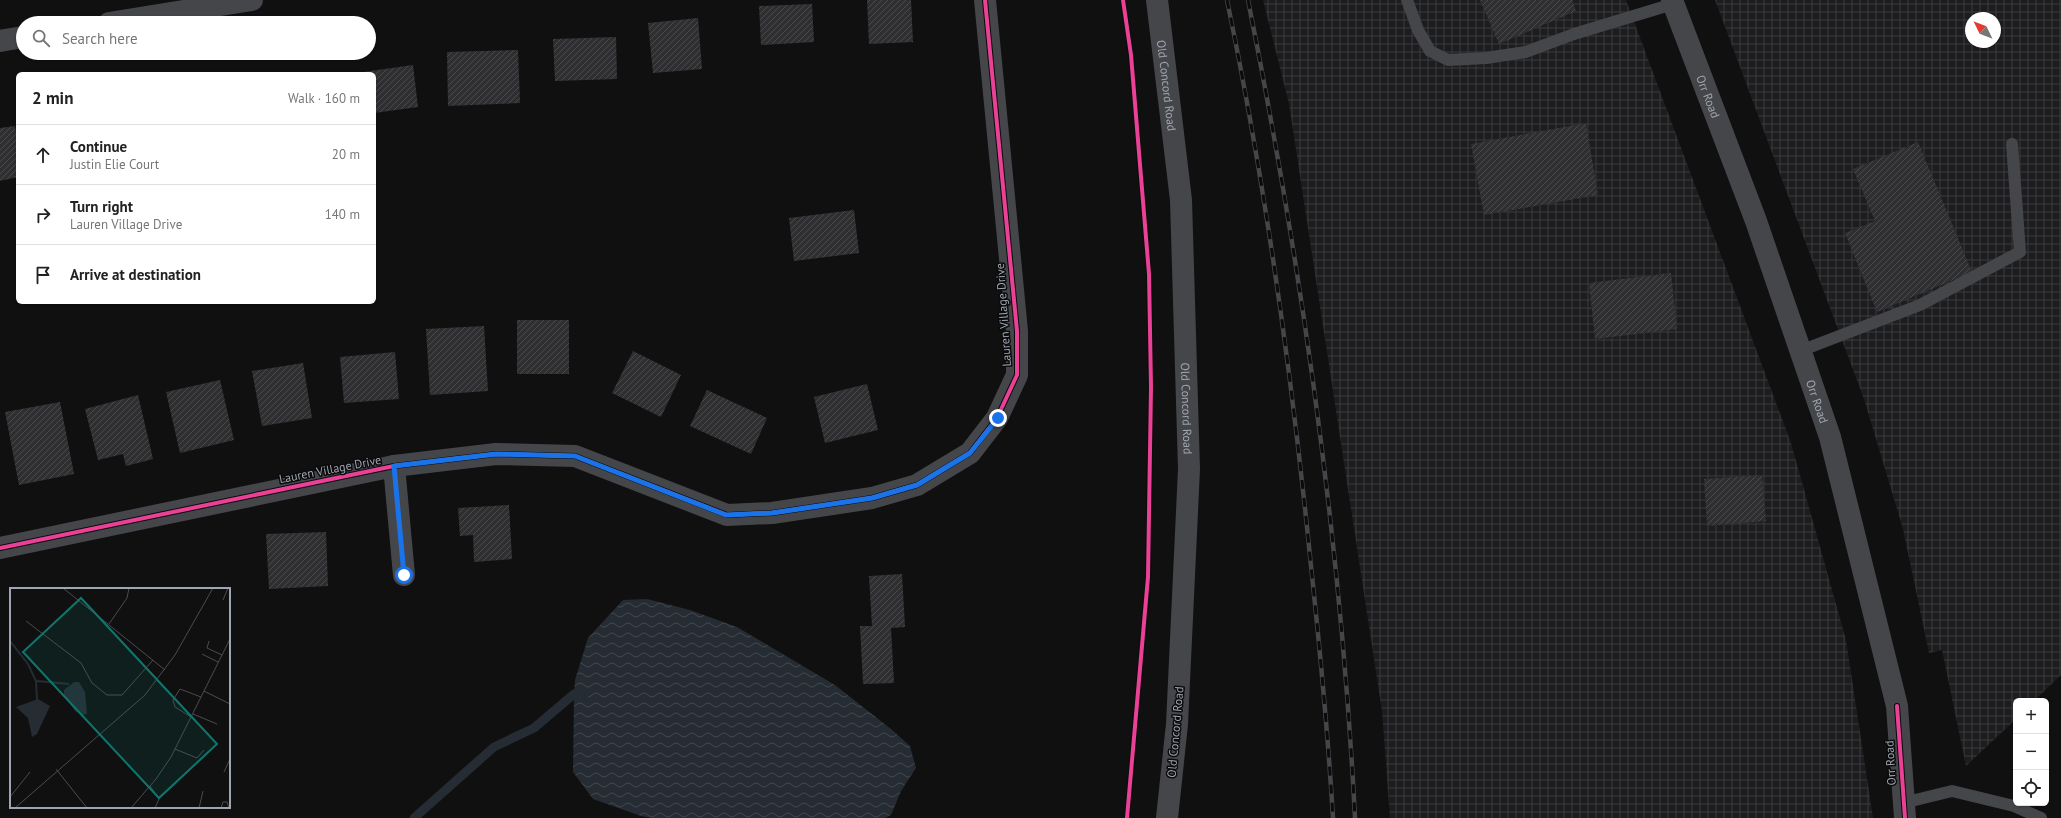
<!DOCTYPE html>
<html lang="en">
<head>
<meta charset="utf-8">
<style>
	body { margin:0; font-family:"PT Sans",sans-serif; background:#f2f2f2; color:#222 }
	.controls { position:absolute; right:12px; bottom:12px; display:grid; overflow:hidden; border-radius:6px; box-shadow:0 1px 3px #0004 }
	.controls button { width:36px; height:36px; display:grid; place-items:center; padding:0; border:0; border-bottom:1px solid #e0e0e0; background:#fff; color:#222; font:20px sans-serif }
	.compass { position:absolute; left:1965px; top:12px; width:36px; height:36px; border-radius:50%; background:#fff; box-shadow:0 1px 3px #0004; rotate:313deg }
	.stop { position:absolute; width:12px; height:12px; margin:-9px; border:3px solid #1a73e8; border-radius:50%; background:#fff }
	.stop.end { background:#1a73e8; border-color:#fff; box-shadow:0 1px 4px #0008 }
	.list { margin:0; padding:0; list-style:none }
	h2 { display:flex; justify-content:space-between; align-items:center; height:52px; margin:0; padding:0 16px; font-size:17px }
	h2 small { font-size:13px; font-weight:400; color:#767676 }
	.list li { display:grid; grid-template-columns:26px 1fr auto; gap:12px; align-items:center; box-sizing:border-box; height:60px; padding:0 16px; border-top:1px solid #e0e0e0 }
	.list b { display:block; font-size:15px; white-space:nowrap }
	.list p { margin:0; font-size:13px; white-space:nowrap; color:#767676 }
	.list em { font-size:13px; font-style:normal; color:#767676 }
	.icon { flex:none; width:22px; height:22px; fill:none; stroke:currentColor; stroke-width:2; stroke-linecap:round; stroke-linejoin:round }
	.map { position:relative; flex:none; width:2061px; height:818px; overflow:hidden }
	.search { position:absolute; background:#fff; box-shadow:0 1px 3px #0004; left:16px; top:16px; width:360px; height:44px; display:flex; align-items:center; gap:10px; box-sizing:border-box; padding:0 14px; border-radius:22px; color:#767676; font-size:15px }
	.panel { position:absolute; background:#fff; box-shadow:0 1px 3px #0004; left:16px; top:72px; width:360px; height:232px; border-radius:6px }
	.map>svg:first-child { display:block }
	.industrial { fill:url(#industrial-grid); fill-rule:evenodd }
	.water { fill:url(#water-waves) }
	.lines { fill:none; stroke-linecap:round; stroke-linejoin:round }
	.stream { stroke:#262c33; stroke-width:9 }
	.building { fill:url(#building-hatch) }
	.service { stroke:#454649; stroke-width:12 }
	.minor { stroke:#454649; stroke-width:22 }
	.tertiary { stroke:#454649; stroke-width:22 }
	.rail-casing { stroke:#454649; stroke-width:4.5 }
	.rail { stroke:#0b0b0c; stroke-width:3; stroke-dasharray:9; stroke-linecap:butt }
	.cycleway-casing { stroke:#0b0b0c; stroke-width:6 }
	.cycleway { stroke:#ea4096; stroke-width:4 }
	.route { stroke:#1a73e8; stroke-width:5 }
	.labels { text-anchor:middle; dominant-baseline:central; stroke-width:3; stroke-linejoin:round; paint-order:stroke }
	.street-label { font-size:12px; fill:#a0a5b2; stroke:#0b0b0c }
	.inset-river { fill:none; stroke:#262c33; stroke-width:2 }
	.inset-road { fill:none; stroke:#4a4c51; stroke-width:1 }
	.view { fill:#0f766e; fill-opacity:0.15; stroke:#0f766e; stroke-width:2 }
	.inset-edge { fill:none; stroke:#a0a5b2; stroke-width:2 }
</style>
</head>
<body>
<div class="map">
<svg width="2061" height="818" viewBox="0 0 2061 818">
	<defs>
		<pattern id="industrial-grid" width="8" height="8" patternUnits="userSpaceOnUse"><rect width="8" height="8" fill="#1d1d1f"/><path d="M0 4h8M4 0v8" fill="none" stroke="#3b3b3d"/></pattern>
		<pattern id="water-waves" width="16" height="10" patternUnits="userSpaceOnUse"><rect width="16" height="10" fill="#262c33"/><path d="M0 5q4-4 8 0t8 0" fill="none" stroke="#42484e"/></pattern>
		<pattern id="building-hatch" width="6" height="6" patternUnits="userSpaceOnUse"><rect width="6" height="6" fill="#2f2f31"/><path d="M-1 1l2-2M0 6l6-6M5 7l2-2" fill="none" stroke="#4a4a4c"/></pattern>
	</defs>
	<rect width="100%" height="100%" fill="#101010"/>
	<path class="industrial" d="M1263,0H1626L1791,443L1846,640L1873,818H1390L1382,711L1289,104Z
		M1715,0H2061V675L2034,701H2016V719L1966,766L1942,650L1929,653L1903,529L1864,399ZM1971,18H1995V42H1971Z"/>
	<path class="water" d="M647,599L690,610L737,627L835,685L891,729L910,746L916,768L901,791L891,815L885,818H652L641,816L593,799L573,772L574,694L575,680L588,638L623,600Z"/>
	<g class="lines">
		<path class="stream" d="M414,818L494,747L534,728L574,694L584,696"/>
	</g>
	<path class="building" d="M867,0H911L913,42L869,44Z
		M1480,0H1572L1576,11L1499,44Z
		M812,4L814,42L761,45L759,6Z
		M698,18L702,69L653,73L648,23Z
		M616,37L617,79L555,81L553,39Z
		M518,50L520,103L448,106L447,52Z
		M413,65L418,107L374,113V74H349Z
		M1586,123L1598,195L1484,215L1471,144Z
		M15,126L18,143V177L0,181V128Z
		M1918,142L1972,272L1877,312L1845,233L1875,221L1853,169Z
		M854,210L859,253L794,261L789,218Z
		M1671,273L1677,329L1595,339L1589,283Z
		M517,320H569V374H517Z
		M484,326L488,391L430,395L426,329Z
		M633,351L681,375L661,417L612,393Z
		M395,352L399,399L344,403L340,357Z
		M303,363L312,418L262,426L252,371Z
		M220,380L234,440L180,453L166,392Z
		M867,384L878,430L825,443L814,397Z
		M707,390L767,418L751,454L690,426Z
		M138,395L153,459L126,466L123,454L98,460L85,409Z
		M60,402L74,474L19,485L5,412Z
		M1762,475L1766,521L1707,526L1704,479Z
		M509,505L512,559L474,562L473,535L460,536L458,508Z
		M326,532L328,586L269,589L266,534Z
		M902,574L905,627L891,628L894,683L863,684L860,626H872L869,576Z"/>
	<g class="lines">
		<path class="service" d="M1407,0L1418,30L1430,51L1448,60L1486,58L1526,52L1574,34L1673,4
			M1800,351L1920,305L2020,252L2012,144
			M1903,803L1952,791L2014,806L2041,818"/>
		<g class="minor">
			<path id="s1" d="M1672,0L1756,221L1830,437L1897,706L1905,818"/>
			<path d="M109,23L252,0"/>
			<path d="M0,41L23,37"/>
			<path d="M394,466L404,575"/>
			<path d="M0,548L394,466L496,454L575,456L727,515L772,513L872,498L917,485L970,453L997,418L1017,375V331L985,0"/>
		</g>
		<path class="tertiary" id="s2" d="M1157,0L1181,200L1189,469L1177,724L1167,818"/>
		<g class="rail-casing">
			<path id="rail" d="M1227,0C1266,187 1292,376 1311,566C1320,650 1328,734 1333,818
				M1248,0C1302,269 1341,544 1355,818"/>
		</g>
		<use href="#rail" class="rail"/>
		<g class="cycleway-casing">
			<path id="cycleway" d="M1123,0L1131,55L1149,274L1151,387L1148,577L1127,818
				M0,548L394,466L496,454L575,456L727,515L772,513L872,498L917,485L970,453L997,418L1017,375V331L985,0
				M1897,706L1905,818"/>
		</g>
		<use href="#cycleway" class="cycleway"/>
	</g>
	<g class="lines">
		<path class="route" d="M404,575L394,466L496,454L575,456L726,515L772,513L872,498L917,485L970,453L998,418"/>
	</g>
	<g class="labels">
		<g class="street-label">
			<text stroke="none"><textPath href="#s2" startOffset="86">Old Concord Road</textPath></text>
			<text stroke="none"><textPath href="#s1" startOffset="103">Orr Road</textPath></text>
			<text transform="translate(1003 315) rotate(-94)">Lauren Village Drive</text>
			<text stroke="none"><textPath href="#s1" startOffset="427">Orr Road</textPath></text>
			<text stroke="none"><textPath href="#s2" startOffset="410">Old Concord Road</textPath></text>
			<text transform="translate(330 469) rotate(-11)">Lauren Village Drive</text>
			<text transform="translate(1175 732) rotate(-85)">Old Concord Road</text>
			<text transform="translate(1890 763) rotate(-93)">Orr Road</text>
		</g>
	</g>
	<g transform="translate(10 588)">
		<rect width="220" height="220" fill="#101010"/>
		<path d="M64,94H69L75,104L77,126L72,127L65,123L54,107V102ZM28,111L40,118L27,146L22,149L18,130L6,119Z" fill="#262c33"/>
		<path class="inset-river" d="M0,53L18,76L26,93L27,112M27,93L59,96"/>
		<path class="inset-road" d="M53,0L155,82M213,12L218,0M16,33L71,75L82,95L97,107H112L143,72M99,36L117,10L119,0M199,53L197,60L212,67M192,66L208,74M194,103L220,116M183,126L207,136M181,129L165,119L163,112L170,101L191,109M165,161L187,170L194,162M46,181L77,220M214,184L220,171M140,198L149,211L145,220M0,209L20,184M5,220L135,107L165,67L203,0M121,220L146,191L161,169L220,51M189,220L193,203M211,220L213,214H217L219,220"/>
		<path class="view" d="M71,10L207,156L149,210L13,64Z"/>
		<rect width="220" height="220" class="inset-edge"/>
	</g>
</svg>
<div class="controls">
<button>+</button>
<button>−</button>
<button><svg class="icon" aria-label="locate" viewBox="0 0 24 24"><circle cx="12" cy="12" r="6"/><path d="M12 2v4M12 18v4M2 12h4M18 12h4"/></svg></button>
</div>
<svg class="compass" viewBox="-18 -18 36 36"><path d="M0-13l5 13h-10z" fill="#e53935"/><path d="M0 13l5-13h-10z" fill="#767676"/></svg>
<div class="stop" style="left:404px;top:575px"></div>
<div class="stop end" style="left:998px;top:418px"></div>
<div class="search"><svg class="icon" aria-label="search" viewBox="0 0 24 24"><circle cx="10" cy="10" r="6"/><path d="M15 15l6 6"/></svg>Search here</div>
<section class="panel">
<h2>2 min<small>Walk · 160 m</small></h2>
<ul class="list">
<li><svg class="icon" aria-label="ahead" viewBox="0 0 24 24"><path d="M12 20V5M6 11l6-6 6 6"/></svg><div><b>Continue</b><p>Justin Elie Court</p></div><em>20 m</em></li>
<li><svg class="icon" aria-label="right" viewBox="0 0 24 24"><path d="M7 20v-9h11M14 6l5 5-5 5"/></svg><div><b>Turn right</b><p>Lauren Village Drive</p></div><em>140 m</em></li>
<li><svg class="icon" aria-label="arrive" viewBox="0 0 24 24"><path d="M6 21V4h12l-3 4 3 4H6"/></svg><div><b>Arrive at destination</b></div></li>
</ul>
</section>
</div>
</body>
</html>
